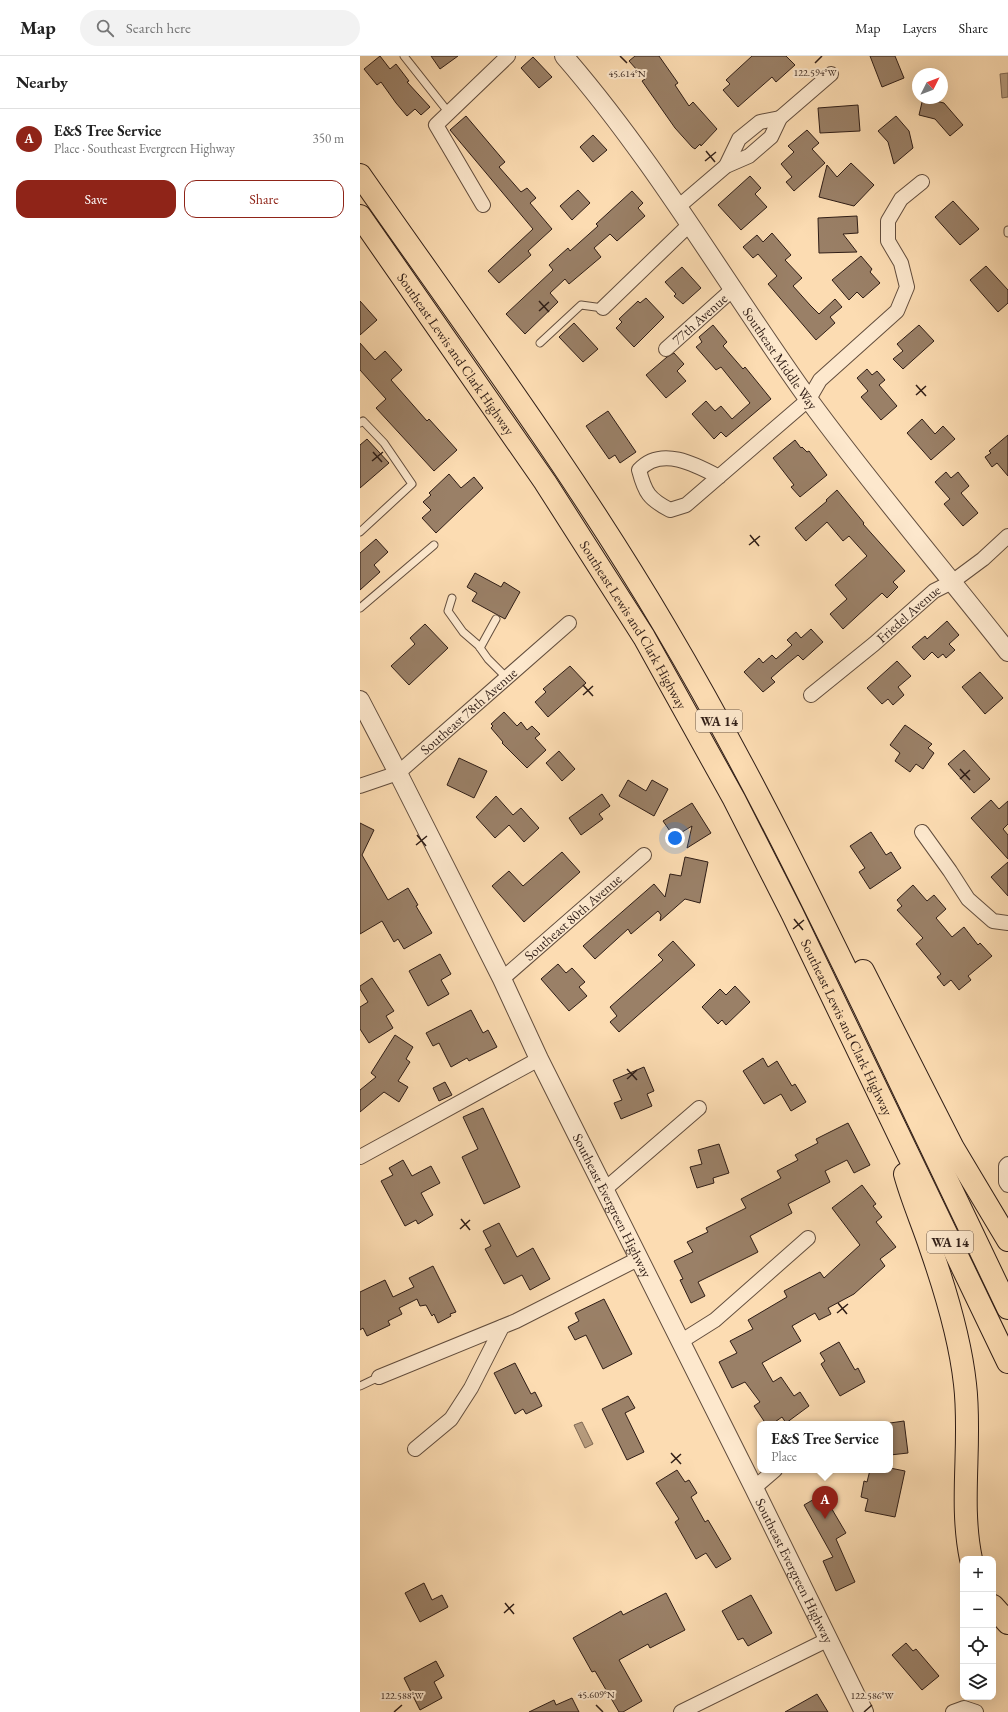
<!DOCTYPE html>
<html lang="en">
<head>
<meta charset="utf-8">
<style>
	body { margin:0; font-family:"EB Garamond",serif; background:#f2f2f2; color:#222 }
	.controls { position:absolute; right:12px; bottom:12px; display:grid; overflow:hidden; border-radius:8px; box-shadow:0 4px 16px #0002 }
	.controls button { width:36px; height:36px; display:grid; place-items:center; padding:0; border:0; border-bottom:1px solid #e0e0e0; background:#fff; color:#222; font:20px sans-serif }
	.compass { position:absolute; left:552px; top:12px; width:36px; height:36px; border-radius:50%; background:#fff; box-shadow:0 4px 16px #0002; rotate:48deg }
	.you { position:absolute; left:315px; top:782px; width:14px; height:14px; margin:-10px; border:3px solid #fff; border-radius:50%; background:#1a73e8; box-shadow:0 0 0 6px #1a73e833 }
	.badge { display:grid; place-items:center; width:26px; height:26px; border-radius:50%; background:#8f2418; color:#fff; font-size:13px; font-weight:700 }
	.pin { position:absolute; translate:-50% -33px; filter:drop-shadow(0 1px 2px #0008) }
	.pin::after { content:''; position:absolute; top:21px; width:14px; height:12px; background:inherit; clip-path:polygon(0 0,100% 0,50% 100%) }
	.popup { position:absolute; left:397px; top:1365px; width:136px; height:52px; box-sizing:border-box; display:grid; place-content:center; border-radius:8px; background:#fff; filter:drop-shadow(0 1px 3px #0005); font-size:13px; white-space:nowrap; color:#767676 }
	.popup b { font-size:15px; color:#222 }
	.popup::after { content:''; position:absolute; left:50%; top:100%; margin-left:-8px; border:8px solid transparent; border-top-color:#fff }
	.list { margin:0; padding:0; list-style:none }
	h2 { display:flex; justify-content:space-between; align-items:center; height:52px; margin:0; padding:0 16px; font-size:17px }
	h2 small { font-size:13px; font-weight:400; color:#767676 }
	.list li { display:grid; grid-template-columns:26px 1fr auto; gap:12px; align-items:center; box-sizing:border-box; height:60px; padding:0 16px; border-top:1px solid #e0e0e0 }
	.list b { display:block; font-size:15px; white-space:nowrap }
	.list p { margin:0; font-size:13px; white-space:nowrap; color:#767676 }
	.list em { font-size:13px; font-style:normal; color:#767676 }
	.actions { display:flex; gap:8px; padding:12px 16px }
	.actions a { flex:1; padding:9px 0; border:1px solid #8f2418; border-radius:12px; text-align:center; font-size:14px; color:#8f2418 }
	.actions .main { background:#8f2418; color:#fff }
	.icon { flex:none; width:22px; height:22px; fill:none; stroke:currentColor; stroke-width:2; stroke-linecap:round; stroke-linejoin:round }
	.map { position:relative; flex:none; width:648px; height:1656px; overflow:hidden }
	header { display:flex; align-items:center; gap:24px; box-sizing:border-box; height:56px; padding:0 20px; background:#fff; border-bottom:1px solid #e0e0e0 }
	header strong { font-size:19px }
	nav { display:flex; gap:22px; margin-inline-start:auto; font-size:14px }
	.search { width:280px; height:36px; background:#f2f2f2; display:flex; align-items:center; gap:10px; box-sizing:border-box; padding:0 14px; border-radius:22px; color:#767676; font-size:15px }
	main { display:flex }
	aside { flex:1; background:#fff }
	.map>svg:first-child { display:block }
	.water { fill:#b69b7d; stroke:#806954 }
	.building { fill:#9a8067; stroke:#2f1d16 }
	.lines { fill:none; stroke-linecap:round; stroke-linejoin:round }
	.service-casing { stroke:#624d3d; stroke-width:9 }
	.minor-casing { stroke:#624d3d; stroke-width:16 }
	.tertiary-casing { stroke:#624d3d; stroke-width:20 }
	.motorway-casing { stroke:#2f1d16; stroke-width:24 }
	.service { stroke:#fde8cd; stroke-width:7 }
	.minor { stroke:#fde8cd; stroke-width:14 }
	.tertiary { stroke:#fde8cd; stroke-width:18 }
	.motorway { stroke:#fcdcb2; stroke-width:22 }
	.ticks { fill:none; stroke:#2f1d16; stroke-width:1.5 }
	.labels { text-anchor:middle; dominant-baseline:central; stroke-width:4; stroke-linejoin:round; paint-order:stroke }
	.shield { fill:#fde8cd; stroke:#6d5a4d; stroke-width:1 }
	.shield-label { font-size:13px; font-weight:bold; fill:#2f1d16 }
	.street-label { font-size:14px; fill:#2f1d16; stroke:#fde8cd }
	.ticks-label { font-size:10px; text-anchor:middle; fill:#2f1d16; stroke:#fde8cd; stroke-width:4; stroke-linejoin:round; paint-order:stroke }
</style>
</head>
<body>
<header>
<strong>Map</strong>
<div class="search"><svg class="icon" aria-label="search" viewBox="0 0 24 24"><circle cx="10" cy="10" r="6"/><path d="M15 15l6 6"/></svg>Search here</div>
<nav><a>Map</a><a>Layers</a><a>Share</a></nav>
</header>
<main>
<aside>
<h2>Nearby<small></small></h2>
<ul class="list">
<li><span class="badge">A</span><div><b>E&amp;S Tree Service</b><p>Place · Southeast Evergreen Highway</p></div><em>350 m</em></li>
</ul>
<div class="actions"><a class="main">Save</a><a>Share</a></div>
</aside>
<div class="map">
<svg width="648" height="1656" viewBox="0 0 648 1656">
	<rect width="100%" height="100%" fill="#fcdcb2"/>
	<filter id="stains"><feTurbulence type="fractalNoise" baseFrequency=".005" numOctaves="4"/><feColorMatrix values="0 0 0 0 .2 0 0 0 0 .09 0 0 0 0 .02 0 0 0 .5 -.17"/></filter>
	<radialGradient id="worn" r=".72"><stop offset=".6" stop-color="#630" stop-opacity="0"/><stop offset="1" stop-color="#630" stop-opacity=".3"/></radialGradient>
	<path class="water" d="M648,17V41L642,42L640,18Z
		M222,1366L233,1388L225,1392L214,1369Z"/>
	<path class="building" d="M20,0L30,13L36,8L49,25L47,26L70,51L61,59L55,53L47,60L36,47L21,26L17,29L4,13Z
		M71,0H98L80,13Z
		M275,0H299L318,27L315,29L329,50L333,46L357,73L341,90L340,88L335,93L332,91L315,72L282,25L285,23L269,5Z
		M392,0H426L435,9L416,26L412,21L378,51L363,34L370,28L366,24Z
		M510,0H535L544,22L522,31Z
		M173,1L192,21L179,32L161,12Z
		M563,42L584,47L603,69L590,80L575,63L559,59Z
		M498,49L500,75L460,77L458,52Z
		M106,60L145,106L139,111L161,136L167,132L176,142L170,147L192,173L168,195L171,199L139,227L128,215L173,173L90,74Z
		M536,60L549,75L553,92L534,108L528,86L518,75Z
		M447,74L459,87L452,93L465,107L434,135L426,126L432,121L421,108L434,96L428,90Z
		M233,79L247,94L233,106L220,91Z
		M491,107L514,129L494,150L459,141L467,109L477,121Z
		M390,120L401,132L395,138L407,151L381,174L358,149Z
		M218,134L230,147L212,164L200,150Z
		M272,135L283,147L278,152L285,160L257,185L250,178L234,192L241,201L209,228L205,223L190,237L198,246L165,278L146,258L193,214L189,209L208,192L210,195L238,170L236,168Z
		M593,145L619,173L600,189L575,161Z
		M497,160L498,177L483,178L497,196L459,197L458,162Z
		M412,177L431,199L425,204L442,222L433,230L450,249L459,258L475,243L482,251L470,261L475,267L456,284L408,228L417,220L398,198L393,202L383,191L397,179L403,186Z
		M501,200L512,213L510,216L520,227L503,242L497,236L489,244L472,224Z
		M626,210L648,234V247L638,256L610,224Z
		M322,211L341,232L323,248L314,240L316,238L305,226Z
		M286,242L304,261L274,291L256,272L262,266L259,263L278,245L280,247Z
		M0,245L17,264L0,279Z
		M214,267L238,293L223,306L199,281Z
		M353,269L367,286L363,290L383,313L385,311L411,343L366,381L361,376L354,383L332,358L346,345L355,355L361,350L372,363L390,347L361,311L356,314L336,291L342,286L339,281Z
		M559,269L574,285L543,313L533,303L543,295L537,288Z
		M0,287L15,304L25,295L42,314L31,324L67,365L69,363L97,394L74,415L16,352L26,343L0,314Z
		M314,297L324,308L317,315L326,325L306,342L286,319L307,301Z
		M507,313L512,319L517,315L525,324L519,329L537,350L521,364L501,341L508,335L497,322Z
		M248,355L276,396L260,407L255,399L249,403L226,370Z
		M562,363L575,378L583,370L595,383L571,404L547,377Z
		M648,379V420L637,407L632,411L625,401L631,397L629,395Z
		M7,383L29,407L0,432V389Z
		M435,384L441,392L442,391L447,396L449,395L467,419L440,441L431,431L434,429L413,402Z
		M586,416L591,422L598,416L609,430L601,437L618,457L603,470L584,448L590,443L575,426Z
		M89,418L101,432L114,421L123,432L76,477L62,462L71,454L63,446L71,439L69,437Z
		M477,434L504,467L503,468L545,515L533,526L538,531L527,542L522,537L483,573L470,558L487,543L475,529L507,500L489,480L483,485L467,466L446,485L435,472L467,445L466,444Z
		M16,483L28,496L14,509L20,516L0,534V497Z
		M115,517L141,531L144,526L160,536L145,563L112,545L117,537L107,531Z
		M587,565L599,579L589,588L595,594L586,602L583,598L578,602L572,596L564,604L552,591L565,580L567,583Z
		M65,568L88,592L49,629L31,610L55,588L50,582Z
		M451,573L463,586L443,604L438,599L427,608L411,622L415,626L403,636L384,616L399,602L403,607L412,599L416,603L432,589L427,584L436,576L441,582Z
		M537,605L551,620L538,631L544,639L533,649L528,643L522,648L507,632Z
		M210,610L226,627L188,661L175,646L186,636L183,633Z
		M620,616L643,642L625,658L602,631Z
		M144,656L157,670L161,666L167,674L172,670L180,678L175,682L186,694L167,712L142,687L143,686L131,672L133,670L131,668Z
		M545,669L572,688L568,692L574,697L563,713L556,708L550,716L535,705L540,697L530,689Z
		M604,694L630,723L614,737L588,708Z
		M199,695L215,713L202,725L186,707Z
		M99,702L127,715L114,742L87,729Z
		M268,724L286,735L292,724L308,733L294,760L259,740Z
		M242,738L250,750L239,758L243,763L221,779L209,762Z
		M136,740L153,759L161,752L179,772L164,786L149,769L135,782L116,761Z
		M631,744L639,753L648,745V768L643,773L648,779V803L611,762Z
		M332,747L351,777L327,792L332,770L314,781L303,765Z
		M0,767L14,774L2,799L28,844L48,832L58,849L56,850L72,877L44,893L38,883L34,886L22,865L0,878Z
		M511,776L526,799L531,796L541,812L510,833L499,816L505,812L490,790Z
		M202,796L220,816L164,866L132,830L149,815L163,830Z
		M325,801L348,806L340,847L325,843L300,865L301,859L298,855L271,878L268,873L235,903L223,890L294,828L305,841L310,818L321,820Z
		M648,806V840L631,821Z
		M553,829L567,845L574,839L586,853L576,862L592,881L604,871L618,889L620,887L632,900L608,920L611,924L599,934L591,924L584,930L577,921L581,918L556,888L563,882L537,854L542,850L537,844Z
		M313,885L335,909L259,976L250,966L257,960L250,951L303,904L298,899Z
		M80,898L91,918L81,924L89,938L68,950L49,915Z
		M198,908L206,917L212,912L225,926L219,931L227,940L209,955L181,923Z
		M12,922L34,955L26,960L33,972L9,987L0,973V951L8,946L0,933V930Z
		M375,930L390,946L366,969L362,964L358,968L342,951L360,933L366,939Z
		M111,954L123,977L128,974L137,991L109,1005L107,1002L91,1011L79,987L73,990L66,977Z
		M35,979L53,991L46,1003L50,1006L38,1025L48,1031L39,1046L24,1036L0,1056V1034L16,1021L11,1017Z
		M403,1002L408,1011L417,1005L432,1030L435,1028L446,1046L431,1055L421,1038L404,1048L383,1015Z
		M284,1011L294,1035L287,1038L292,1050L261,1063L254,1047L262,1044L253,1024Z
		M85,1026L92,1039L79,1045L73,1032Z
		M123,1052L160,1131L124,1148L102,1101L118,1093L103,1061Z
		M488,1067L510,1109L494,1117L487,1104L465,1115L470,1126L428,1148L432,1157L390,1180L398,1196L338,1226L345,1240L331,1247L320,1224L323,1223L314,1205L333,1196L327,1186L348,1176L346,1172L386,1152L381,1143L421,1122L417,1115L438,1104L435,1099L458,1087L456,1083Z
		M359,1088L369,1117L353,1122L354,1127L337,1132L330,1111L342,1108L338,1094Z
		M43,1104L52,1120L71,1110L80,1127L61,1137L73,1159L58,1168L56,1164L45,1170L21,1125L33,1119L29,1112Z
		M502,1129L516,1148L513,1150L522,1161L516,1166L536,1191L520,1203L525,1210L494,1238L468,1252L471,1258L459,1264L455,1257L432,1270L441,1285L402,1307L413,1326L421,1321L434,1340L440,1336L449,1350L426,1367L422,1361L412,1368H406L394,1350L400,1346L385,1326L372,1332L359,1306L377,1297L370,1285L393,1273L388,1264L427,1241L424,1235L460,1216L464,1222L500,1189L472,1152Z
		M139,1167L157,1201L173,1192L190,1223L170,1234L162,1219L144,1228L125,1193L131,1190L123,1175Z
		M73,1210L96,1256L90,1258L91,1260L78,1267L74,1258L72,1260L66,1249L60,1250L57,1243L39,1252L42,1258L28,1265L30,1269L7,1280L3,1272L0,1274V1236L25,1224L33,1241L54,1231L49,1222Z
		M244,1243L272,1298L243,1313L226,1279L215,1284L208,1271L219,1265L215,1257Z
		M479,1286L495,1314L498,1312L505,1326L480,1340L461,1308L465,1305L460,1297Z
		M155,1307L171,1338L175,1336L182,1350L166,1358L163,1353L155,1358L134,1317Z
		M268,1340L275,1352L265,1357L284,1396L267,1404L242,1353Z
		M544,1365L548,1397L530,1399V1367Z
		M530,1412L545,1415L535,1461L505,1455L508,1443L501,1441L504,1425L507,1426L510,1414H530Z
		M317,1414L325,1426L329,1424L337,1437L331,1441L345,1466L348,1464L371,1503L356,1512L346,1497L336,1503L315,1466L319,1463L296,1427Z
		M463,1438L486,1477L476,1483L495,1526L476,1535L463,1505L473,1501L444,1449Z
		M64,1527L72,1544L82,1539L88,1551L60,1566L45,1537Z
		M306,1537L325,1574L290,1592L288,1588L259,1604L282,1645L263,1656H259L235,1615L232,1616L213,1582L261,1555L263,1559Z
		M391,1539L412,1577L388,1590L383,1582L378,1584L362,1555Z
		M546,1587L553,1595L556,1593L579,1620L562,1634L532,1599Z
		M76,1605L84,1620L74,1626L82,1642L60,1654L44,1622Z
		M457,1638L468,1656H425Z
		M212,1642L219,1656H169L194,1644L196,1649Z"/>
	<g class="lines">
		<g class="service-casing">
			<path id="service" d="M44,0L89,57
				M648,174V177
				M180,287L221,249L243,252
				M0,367L3,365L24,387L52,428L0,476
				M92,542L88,555L103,576L118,589L128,603L147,622
				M0,552L74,489
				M120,592L136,563
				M0,1330L19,1321"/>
		</g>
		<g class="minor-casing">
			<g id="minor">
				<path d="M366,110L379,83L400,66L420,62"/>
				<path d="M123,149L76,69L148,0"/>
				<path d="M318,151L366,110L389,100L411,81L420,62L471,18"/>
				<path d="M243,252L329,169"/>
				<path id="s1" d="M306,293L373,233"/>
				<path d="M359,421C335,408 301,390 279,414C285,437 289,443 310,454L326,449L449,343L460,324L537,255L547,231L541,207L528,185V165L541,143L562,126"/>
				<path id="s2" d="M451,639L514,588L574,535L592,526L623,503L648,480"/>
				<path id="s3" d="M0,730L38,717L209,567"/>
				<path d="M562,776L590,815L608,843L633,865L648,867"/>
				<path id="s4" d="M142,923L284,799"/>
				<path d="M0,1101L179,1003"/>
				<path d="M648,1108L646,1110V1126L648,1129"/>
				<path d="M244,1134L339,1052"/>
				<path d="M320,1286L355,1264L448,1182"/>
				<path d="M19,1321L156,1265L278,1203"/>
				<path d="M55,1393L91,1363L111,1332L142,1271"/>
				<path d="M394,1432L415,1414"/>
				<path d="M321,1656L467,1584"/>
				<path d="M593,1656L604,1652L616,1656"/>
			</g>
		</g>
		<g class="tertiary-casing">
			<g id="tertiary">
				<path id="s5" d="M204,0C296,106 367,230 449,344C512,430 582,512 648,596"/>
				<path id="s6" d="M0,644L38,717L142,923L179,1003L394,1432L504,1656"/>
			</g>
		</g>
		<g class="motorway-casing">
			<g id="motorway">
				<path d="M0,119C104,268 213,415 305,571C379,696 443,825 506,955C553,1054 601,1153 648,1252"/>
				<path id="s7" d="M0,160L185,426L284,581L374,743L432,857L648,1306"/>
				<path d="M503,915L593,1092L648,1184"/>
				<path d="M545,1118C552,1144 563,1168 571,1193C586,1236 600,1282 605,1328C612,1386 599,1446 611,1503"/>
				<path d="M633,1550L648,1567"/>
			</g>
		</g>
		<use href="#service" class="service"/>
		<use href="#minor" class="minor"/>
		<use href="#tertiary" class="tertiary"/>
		<use href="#motorway" class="motorway"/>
	</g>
	<path class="ticks" d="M260,0L267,7M455,7L462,0M346,95L355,106M345,105L356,96M179,245L189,256M179,255L189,246M556,329L566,340M556,339L566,330M13,396L22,406M12,405L23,396M390,479L399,490M389,489L400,480M223,629L233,640M223,639L233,630M600,713L610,724M600,723L610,714M57,779L66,790M56,789L67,780M434,863L443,874M433,873L444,864M267,1013L277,1024M267,1023L277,1014M101,1163L110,1174M100,1173L110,1164M478,1247L487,1258M477,1257L488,1248M311,1397L321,1408M311,1407L321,1398M145,1547L154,1558M144,1557L154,1548M236,1649L243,1656M34,1656L42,1649M504,1656L512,1649"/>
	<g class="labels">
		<g class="shield">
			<rect x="336" y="654" width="46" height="22" rx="3"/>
			<rect x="567" y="1175" width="46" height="22" rx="3"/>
		</g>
		<g class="shield-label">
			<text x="359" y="665">WA 14</text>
			<text x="590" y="1186">WA 14</text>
		</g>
		<g class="street-label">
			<text stroke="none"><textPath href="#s1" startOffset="45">77th Avenue</textPath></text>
			<text stroke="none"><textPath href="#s7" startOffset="168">Southeast Lewis and Clark Highway</textPath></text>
			<text stroke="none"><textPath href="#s5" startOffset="372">Southeast Middle Way</textPath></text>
			<text stroke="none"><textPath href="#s2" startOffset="127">Friedel Avenue</textPath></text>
			<text stroke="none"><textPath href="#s7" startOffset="492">Southeast Lewis and Clark Highway</textPath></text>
			<text stroke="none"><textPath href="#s3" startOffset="134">Southeast 78th Avenue</textPath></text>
			<text stroke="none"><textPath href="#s4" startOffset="94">Southeast 80th Avenue</textPath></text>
			<text stroke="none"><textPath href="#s7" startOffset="948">Southeast Lewis and Clark Highway</textPath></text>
			<text stroke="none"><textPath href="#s6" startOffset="565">Southeast Evergreen Highway</textPath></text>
			<text stroke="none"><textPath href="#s6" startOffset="973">Southeast Evergreen Highway</textPath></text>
		</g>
	</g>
	<g class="ticks-label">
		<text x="455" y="20">122.594°W</text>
		<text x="267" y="21">45.614°N</text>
		<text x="236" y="1642">45.609°N</text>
		<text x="42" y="1643">122.588°W</text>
		<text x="512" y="1643">122.586°W</text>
	</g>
	<rect width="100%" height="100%" filter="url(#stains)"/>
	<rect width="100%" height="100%" fill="url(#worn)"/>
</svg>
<div class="controls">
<button>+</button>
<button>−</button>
<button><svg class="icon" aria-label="locate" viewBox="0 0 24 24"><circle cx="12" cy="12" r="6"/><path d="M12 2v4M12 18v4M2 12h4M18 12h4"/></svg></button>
<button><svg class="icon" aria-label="layers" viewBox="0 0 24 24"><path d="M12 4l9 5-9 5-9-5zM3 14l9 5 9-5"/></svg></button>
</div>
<svg class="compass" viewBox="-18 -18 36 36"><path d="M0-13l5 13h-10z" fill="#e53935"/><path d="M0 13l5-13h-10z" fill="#767676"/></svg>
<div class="you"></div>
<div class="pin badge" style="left:465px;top:1463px">A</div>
<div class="popup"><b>E&amp;S Tree Service</b>Place</div>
</div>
</main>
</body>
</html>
